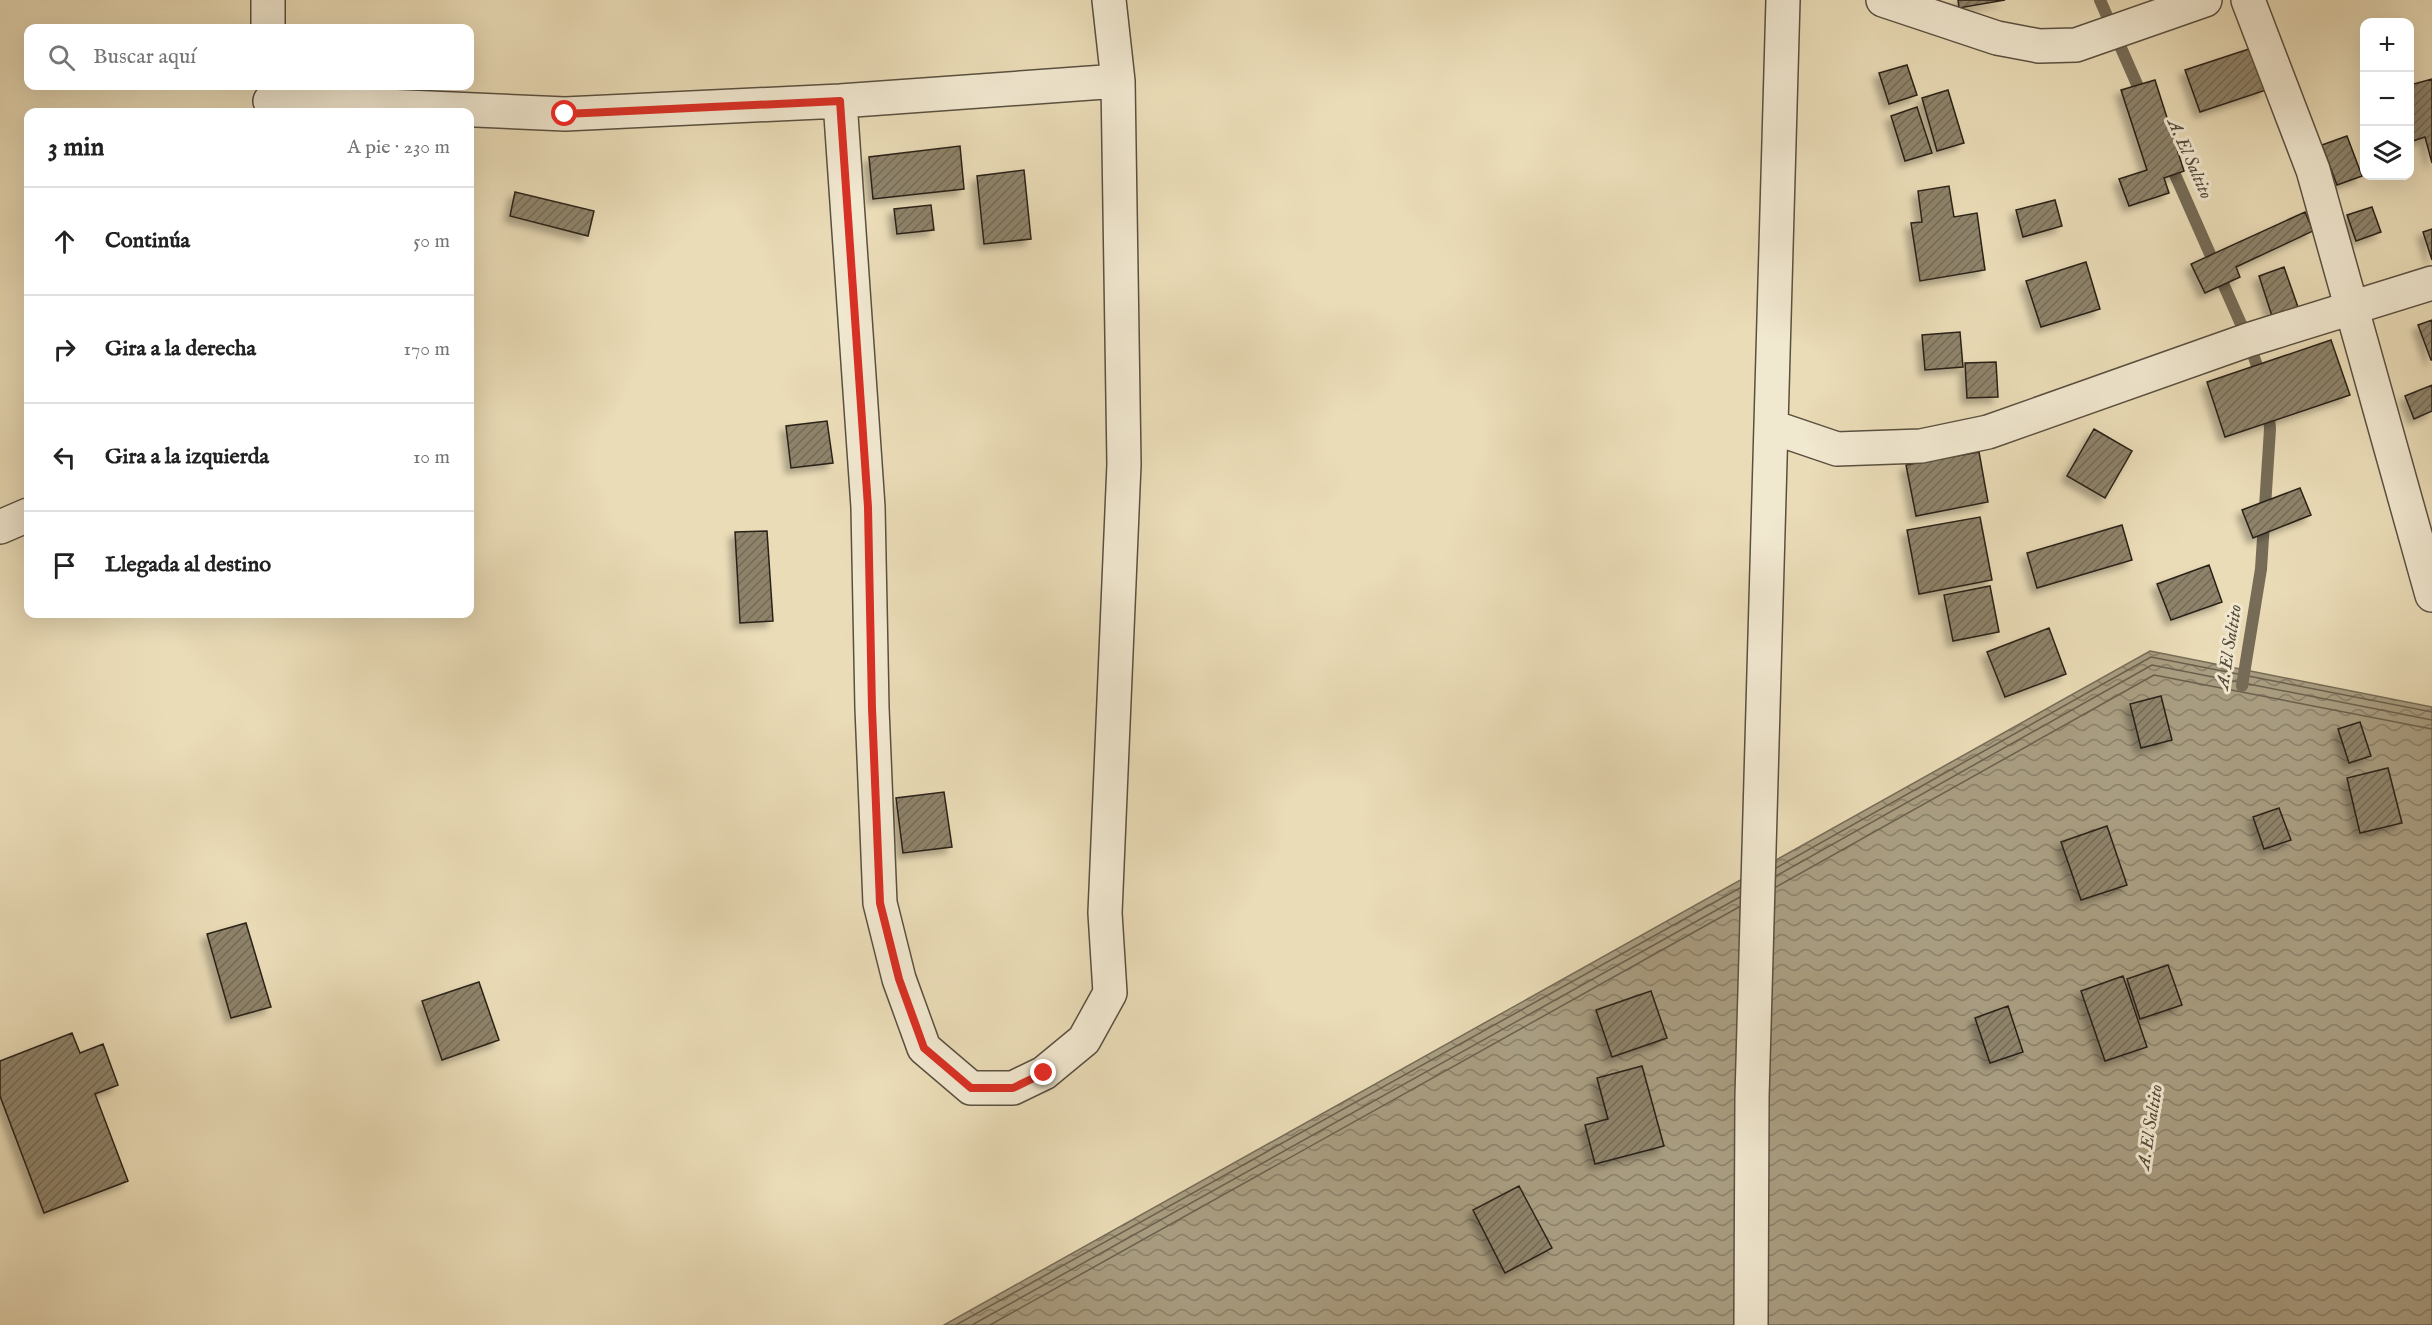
<!DOCTYPE html>
<html lang="es">
<head>
<meta charset="utf-8">
<style>
	body { margin:0; font-family:"IM FELL English",serif; background:#f2f2f2; color:#222 }
	.controls { position:absolute; right:18px; top:18px; display:grid; overflow:hidden; border-radius:12px; box-shadow:0 6px 24px #0002 }
	.controls button { width:54px; height:54px; display:grid; place-items:center; padding:0; border:0; border-bottom:2px solid #e0e0e0; background:#fff; color:#222; font:30px sans-serif }
	.stop { position:absolute; width:18px; height:18px; margin:-14px; border:4px solid #d93025; border-radius:50%; background:#fff }
	.stop.end { background:#d93025; border-color:#fff; box-shadow:0 2px 6px #0008 }
	.list { margin:0; padding:0; list-style:none }
	h2 { display:flex; justify-content:space-between; align-items:center; height:78px; margin:0; padding:0 24px; font-size:26px }
	h2 small { font-size:20px; font-weight:400; color:#767676 }
	.list li { display:grid; grid-template-columns:39px 1fr auto; gap:18px; align-items:center; box-sizing:border-box; height:108px; padding:0 24px; border-top:2px solid #e0e0e0 }
	.list b { display:block; font-size:22px; white-space:nowrap }
	.list em { font-size:20px; font-style:normal; color:#767676 }
	.icon { flex:none; width:33px; height:33px; fill:none; stroke:currentColor; stroke-width:2; stroke-linecap:round; stroke-linejoin:round }
	.map { position:relative; flex:none; width:2432px; height:1325px; overflow:hidden }
	.search { position:absolute; background:#fff; box-shadow:0 6px 24px #0002; left:24px; top:24px; width:450px; height:66px; display:flex; align-items:center; gap:15px; box-sizing:border-box; padding:0 21px; border-radius:12px; color:#767676; font-size:22px }
	.panel { position:absolute; background:#fff; box-shadow:0 6px 24px #0002; left:24px; top:108px; width:450px; height:510px; border-radius:12px }
	.map>svg:first-child { display:block }
	.water { fill:url(#water-waves); stroke:#766c57; stroke-width:1.5 }
	.lines { fill:none; stroke-linecap:round; stroke-linejoin:round }
	.shore { stroke:#6a604d; stroke-width:1.5 }
	.stream { stroke:#766c57; stroke-width:12 }
	.building { fill:url(#building-hatch); stroke:#2a2219; stroke-width:1.5; filter:url(#shadow) }
	.minor-casing { stroke:#5a5040; stroke-width:36 }
	.minor { stroke:#f1e8d0; stroke-width:33 }
	.route { stroke:#d93025; stroke-width:8 }
	.labels { text-anchor:middle; dominant-baseline:central; stroke-width:6; stroke-linejoin:round; paint-order:stroke }
	.water-label { font-size:18px; font-style:italic; fill:#564d3d; stroke:#f1e8d0 }
</style>
</head>
<body>
<div class="map">
<svg width="2432" height="1325" viewBox="0 0 2432 1325">
	<defs>
		<pattern id="water-waves" width="16" height="10" patternUnits="userSpaceOnUse" patternTransform="scale(1.5)"><rect width="16" height="10" fill="#a99d81"/><path d="M0 5q4-4 8 0t8 0" fill="none" stroke="#8a8069"/></pattern>
		<pattern id="building-hatch" width="6" height="6" patternUnits="userSpaceOnUse" patternTransform="scale(1.5)"><rect width="6" height="6" fill="#8e836b"/><path d="M-1 1l2-2M0 6l6-6M5 7l2-2" fill="none" stroke="#746b57"/></pattern>
		<filter id="shadow"><feDropShadow dx="-5.5" dy="5.5" stdDeviation="3" flood-color="#0004"/></filter>
	</defs>
	<rect width="100%" height="100%" fill="#eadcb7"/>
	<filter id="stains"><feTurbulence type="fractalNoise" baseFrequency=".00333" numOctaves="4"/><feColorMatrix values="0 0 0 0 .2 0 0 0 0 .09 0 0 0 0 .02 0 0 0 .5 -.17"/></filter>
	<radialGradient id="worn" r=".72"><stop offset=".6" stop-color="#630" stop-opacity="0"/><stop offset="1" stop-color="#630" stop-opacity=".3"/></radialGradient>
	<path class="water" d="M2150,651L2432,707V1325H944Z"/>
	<g class="lines">
		<path class="shore" d="M1776,868L2151,657L2432,712
			M1776,876L2152,665L2432,720
			M1776,887L2154,675L2432,729
			M956,1325L1740,888
			M972,1325L1740,897
			M990,1325L1739,907"/>
		<path class="stream" d="M2100,0L2143,98
			M2169,161L2248,340L2262,380
			M2242,686L2261,569L2270,429L2268,405"/>
	</g>
	<path class="building" d="M1958,0H2005L1959,8Z
		M2252,48L2266,90L2200,112L2185,70Z
		M1907,65L1917,95L1889,104L1879,73Z
		M2432,79V163L2425,137L2410,142V85Z
		M2155,80L2184,171L2164,178L2169,193L2129,206L2119,179L2147,170L2121,90Z
		M1948,90L1964,143L1937,151L1922,98Z
		M1917,107L1932,153L1905,161L1891,116Z
		M2347,136L2362,176L2337,185L2322,145Z
		M960,146L964,189L873,199L869,157Z
		M1024,170L1031,239L984,244L977,176Z
		M1949,186L1954,217L1977,213L1985,270L1920,281L1911,223L1922,222L1918,191Z
		M515,192L594,211L588,236L510,216Z
		M2055,200L2062,226L2023,237L2016,210Z
		M931,205L934,230L897,234L894,209Z
		M2372,207L2381,232L2356,241L2347,215Z
		M2305,212L2313,231L2236,267L2240,277L2205,293L2191,264Z
		M2432,229V260L2423,232Z
		M2086,262L2100,309L2041,327L2026,281Z
		M2284,267L2298,307L2272,316L2259,276Z
		M2432,320V360H2431L2418,325Z
		M1960,332L1963,367L1925,370L1922,335Z
		M2331,340L2350,395L2225,437L2207,382Z
		M1996,362L1998,397L1967,398L1965,363Z
		M2432,385V411L2414,419L2405,396Z
		M827,421L833,463L791,468L786,426Z
		M2094,429L2132,451L2105,498L2067,476Z
		M1979,452L1988,502L1916,516L1906,465Z
		M2300,488L2311,515L2253,538L2242,510Z
		M1980,517L1992,580L1919,594L1907,530Z
		M2122,525L2132,560L2037,588L2027,553Z
		M767,531L773,621L740,623L735,532Z
		M2209,565L2222,602L2171,620L2157,584Z
		M1990,586L1999,632L1953,641L1944,595Z
		M2049,628L2066,674L2005,697L1987,652Z
		M2161,696L2172,740L2141,748L2130,704Z
		M2360,722L2371,756L2349,763L2338,729Z
		M2388,768L2402,823L2360,833L2347,778Z
		M944,792L952,847L903,853L896,798Z
		M2279,808L2291,840L2264,849L2253,817Z
		M2107,826L2127,885L2081,900L2061,842Z
		M246,923L271,1007L231,1018L207,934Z
		M2168,965L2182,1005L2140,1019L2127,979Z
		M2123,976L2147,1047L2105,1061L2081,991Z
		M479,982L499,1040L442,1060L422,1001Z
		M1651,991L1667,1038L1612,1057L1596,1010Z
		M2008,1006L2023,1052L1990,1063L1975,1018Z
		M72,1033L80,1053L103,1044L118,1085L95,1094L128,1181L44,1213L0,1096V1061Z
		M1642,1066L1664,1146L1595,1164L1585,1125L1608,1119L1597,1078Z
		M1519,1186L1552,1248L1505,1273L1473,1210Z"/>
	<g class="lines">
		<g class="minor-casing">
			<path id="minor" d="M268,0V28
				M1883,0L1997,38L2039,46L2076,45L2205,0
				M2248,0L2313,170L2432,595
				M270,101L565,114L840,101L1118,81L1109,0
				M840,101L868,507L872,708L880,903L899,979L924,1048L971,1088H1013L1044,1073L1084,1040L1110,993L1105,913L1124,464L1118,81
				M1772,427L1837,449L1921,446L1988,432L2248,340L2432,283
				M0,527L28,515
				M1751,1325L1752,1097L1783,0"/>
		</g>
		<use href="#minor" class="minor"/>
	</g>
	<g class="lines">
		<path class="route" d="M565,114L840,101L868,507L872,708L880,903L899,979L924,1048L971,1088H1013L1044,1073"/>
	</g>
	<g class="labels">
		<g class="water-label">
			<text transform="translate(2189 159) rotate(66)">A. El Saltito</text>
			<text transform="translate(2230 647) rotate(-81)">A. El Saltito</text>
			<text transform="translate(2151 1127) rotate(-81)">A. El Saltito</text>
		</g>
	</g>
	<rect width="100%" height="100%" filter="url(#stains)"/>
	<rect width="100%" height="100%" fill="url(#worn)"/>
</svg>
<div class="controls">
<button>+</button>
<button>−</button>
<button><svg class="icon" aria-label="layers" viewBox="0 0 24 24"><path d="M12 4l9 5-9 5-9-5zM3 14l9 5 9-5"/></svg></button>
</div>
<div class="stop" style="left:565px;top:114px"></div>
<div class="stop end" style="left:1044px;top:1073px"></div>
<div class="search"><svg class="icon" aria-label="search" viewBox="0 0 24 24"><circle cx="10" cy="10" r="6"/><path d="M15 15l6 6"/></svg>Buscar aquí</div>
<section class="panel">
<h2>3 min<small>A pie · 230 m</small></h2>
<ul class="list">
<li><svg class="icon" aria-label="ahead" viewBox="0 0 24 24"><path d="M12 20V5M6 11l6-6 6 6"/></svg><div><b>Continúa</b></div><em>50 m</em></li>
<li><svg class="icon" aria-label="right" viewBox="0 0 24 24"><path d="M7 20v-9h11M14 6l5 5-5 5"/></svg><div><b>Gira a la derecha</b></div><em>170 m</em></li>
<li><svg class="icon" aria-label="left" viewBox="0 0 24 24"><path d="M17 20v-9H6M10 6l-5 5 5 5"/></svg><div><b>Gira a la izquierda</b></div><em>10 m</em></li>
<li><svg class="icon" aria-label="arrive" viewBox="0 0 24 24"><path d="M6 21V4h12l-3 4 3 4H6"/></svg><div><b>Llegada al destino</b></div></li>
</ul>
</section>
</div>
</body>
</html>
